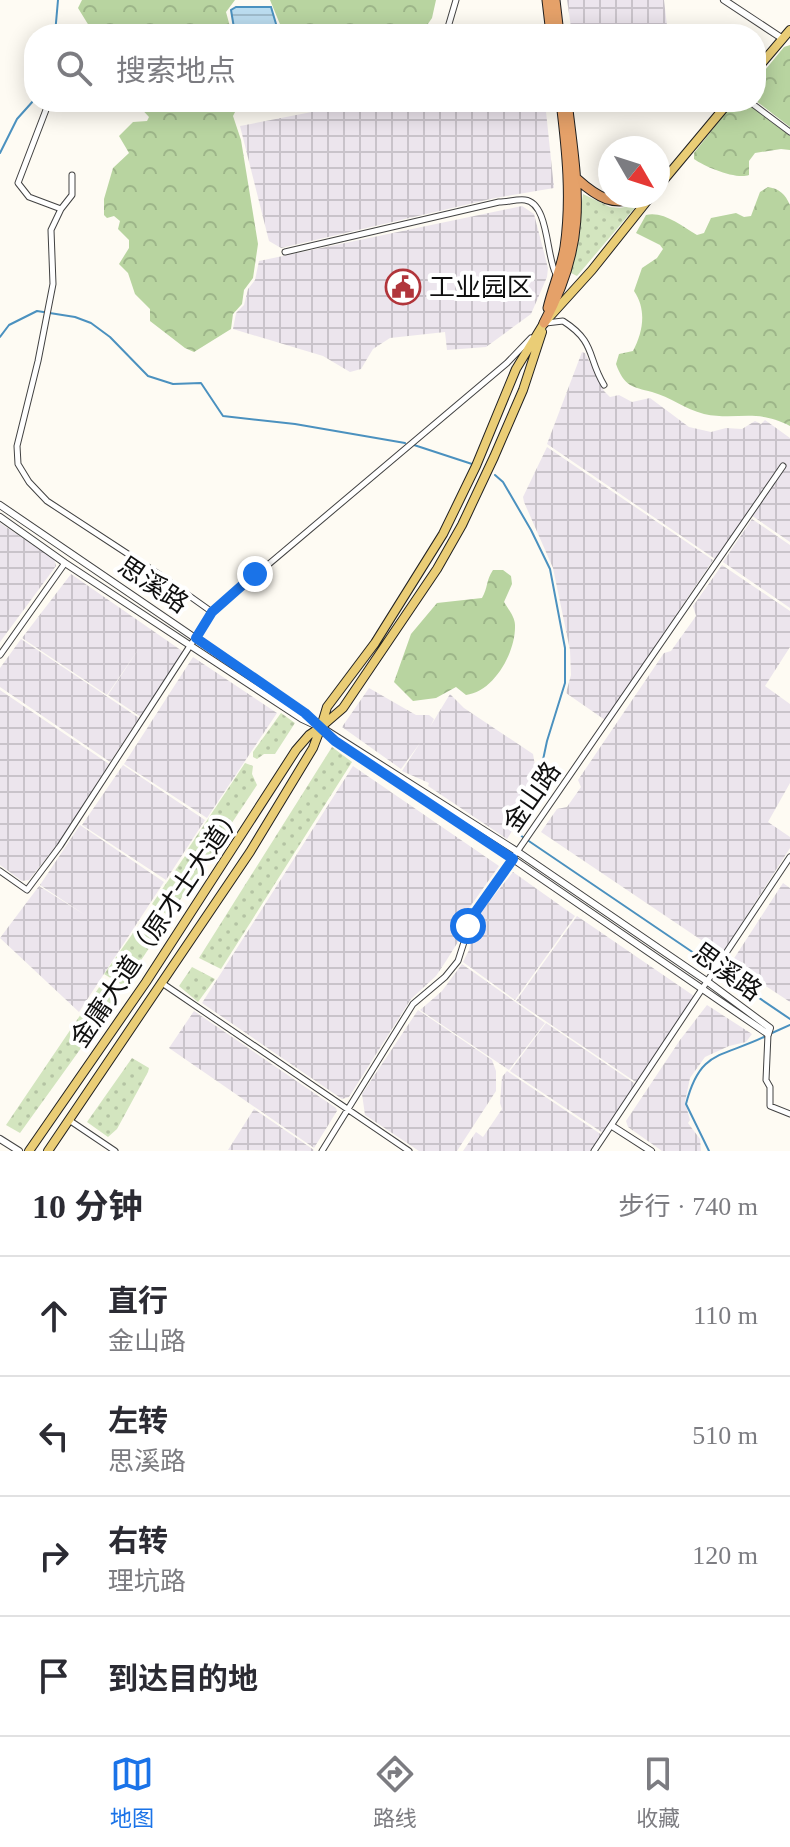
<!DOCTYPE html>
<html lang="zh">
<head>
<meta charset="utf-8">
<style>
	body { margin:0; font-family:"Times New Roman","Noto Sans SC",serif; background:#f7f7f7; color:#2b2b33 }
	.compass { position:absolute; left:598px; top:136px; width:72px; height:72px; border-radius:50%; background:#fff; box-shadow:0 4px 20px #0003; rotate:129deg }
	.stop { position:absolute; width:24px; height:24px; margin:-18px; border:6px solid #1a73e8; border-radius:50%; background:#fff }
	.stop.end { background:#1a73e8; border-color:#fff; box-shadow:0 2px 8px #0008 }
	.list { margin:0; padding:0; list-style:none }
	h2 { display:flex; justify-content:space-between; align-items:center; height:104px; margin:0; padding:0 32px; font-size:34px }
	h2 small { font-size:26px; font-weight:400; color:#7c7c81 }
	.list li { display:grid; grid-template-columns:52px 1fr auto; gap:24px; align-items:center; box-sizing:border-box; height:120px; padding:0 32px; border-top:2px solid #e1e1e2 }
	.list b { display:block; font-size:30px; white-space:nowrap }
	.list p { margin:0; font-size:26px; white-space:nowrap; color:#7c7c81 }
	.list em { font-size:26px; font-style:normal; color:#7c7c81 }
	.icon { flex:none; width:44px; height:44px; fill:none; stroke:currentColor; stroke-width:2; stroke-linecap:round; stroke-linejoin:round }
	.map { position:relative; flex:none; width:790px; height:1151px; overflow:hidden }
	.search { position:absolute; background:#fff; box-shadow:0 4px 20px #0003; left:24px; right:24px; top:24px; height:88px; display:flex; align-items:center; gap:20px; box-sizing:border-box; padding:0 28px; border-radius:32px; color:#7c7c81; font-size:30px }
	.sheet { height:584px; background:#fff }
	nav { display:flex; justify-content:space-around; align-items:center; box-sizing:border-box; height:112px; border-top:2px solid #e1e1e2; background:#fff; font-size:22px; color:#7c7c81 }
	nav a { display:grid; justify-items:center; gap:4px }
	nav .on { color:#1a73e8 }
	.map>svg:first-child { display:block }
	.industrial { fill:url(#industrial-grid) }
	.forest { fill:url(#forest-crowns) }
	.park { fill:url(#park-dots) }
	.water { fill:url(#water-rules); stroke:#4b91bf; stroke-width:2 }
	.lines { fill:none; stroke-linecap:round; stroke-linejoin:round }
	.stream { stroke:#4b91bf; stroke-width:2 }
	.minor-casing { stroke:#424242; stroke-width:7 }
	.tertiary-casing { stroke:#424242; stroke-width:8 }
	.primary-casing { stroke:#202020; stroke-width:10 }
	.motorway-casing { stroke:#202020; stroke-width:11 }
	.minor { stroke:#fff; stroke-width:5 }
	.tertiary { stroke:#fff; stroke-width:6 }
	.primary { stroke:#eacd76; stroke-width:8 }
	.motorway { stroke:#e5a169; stroke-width:9 }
	.route { stroke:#1a73e8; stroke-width:10 }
	.labels { text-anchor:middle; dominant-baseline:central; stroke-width:8; stroke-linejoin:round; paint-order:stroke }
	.poi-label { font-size:26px; fill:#0f0f0f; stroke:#fff; text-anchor:start }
	.street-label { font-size:26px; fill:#0f0f0f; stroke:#fff }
</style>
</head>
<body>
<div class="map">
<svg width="790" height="1151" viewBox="0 0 790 1151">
	<defs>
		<pattern id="industrial-grid" width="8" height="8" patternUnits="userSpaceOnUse" patternTransform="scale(2)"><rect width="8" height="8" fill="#ece5ed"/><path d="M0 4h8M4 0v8" fill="none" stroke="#c9c3ca"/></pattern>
		<pattern id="forest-crowns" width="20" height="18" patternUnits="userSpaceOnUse" patternTransform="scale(2)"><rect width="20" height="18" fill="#b8d4a0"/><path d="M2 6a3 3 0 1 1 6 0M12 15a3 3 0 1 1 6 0" fill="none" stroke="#9db589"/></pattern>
		<pattern id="park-dots" width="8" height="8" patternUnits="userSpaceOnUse" patternTransform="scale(2)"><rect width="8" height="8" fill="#d3e5bf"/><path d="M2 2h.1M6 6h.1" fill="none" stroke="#b4c3a3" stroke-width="1.8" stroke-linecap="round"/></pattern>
		<pattern id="water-rules" width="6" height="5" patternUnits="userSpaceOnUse" patternTransform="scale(2)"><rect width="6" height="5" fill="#bcddf0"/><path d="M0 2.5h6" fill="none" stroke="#a0bccd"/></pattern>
	</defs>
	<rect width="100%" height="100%" fill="#fefbf3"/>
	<path class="industrial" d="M567,0H664L668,34H572Z
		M363,102H417L420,111L443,102H545L554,188L495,198L281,248L269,241L240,126Z
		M522,206L534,214L548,268L547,277L531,314L486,347L447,350L445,332L390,338L373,349L361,369L350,372L323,356L233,329L236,313L244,305L248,289L255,280L259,261Z
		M582,352L585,353L604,391L610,397L619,395L632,402L650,398L689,427L711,432L726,428L742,429L755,421L761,424L765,420L790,438V542L748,513L715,559L547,444Z
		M547,447L713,560L605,720L566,693L571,675L570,650L553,568L524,502L523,497Z
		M752,519L790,545V608L723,562Z
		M0,523L54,559L56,566L0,642Z
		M722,565L790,611V647L765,686L790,704V783L768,822L790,837V848L722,954L541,832L557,809L567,807L581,787L578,780L664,653L671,651L696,616L693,606Z
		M71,574L185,653L141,717L108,695L140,647L107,695L22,638Z
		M21,639L139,718L110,762L0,687V668Z
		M193,657L277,713L207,818L124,764Z
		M369,688L416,715H429L434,719L430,727L450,694L464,708L533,754L536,771L527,793L505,822L512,831L507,839L428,786L429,783L402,771L420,743L401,769L342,727Z
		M0,690L109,764L60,841L29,880L22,881L0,865Z
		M123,765L205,820L166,880L82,825Z
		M353,766L499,866L462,918L458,942L446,961L436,976L411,999L349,1097L342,1099L202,1003Z
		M80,825L164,882L79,1012L0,938L39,886L85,915L40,885Z
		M513,872L575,916L515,1000L463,962L469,950L476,918Z
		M783,883L790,888V1002L731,963Z
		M577,916L694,996L637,1083L516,1001Z
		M462,964L545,1023L509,1070L420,1010L442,991Z
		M707,1005L752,1034L746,1042L729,1046L705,1057L690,1078L685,1102L690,1120L688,1123L700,1139L701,1151H662L628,1127L626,1121L680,1040Z
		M418,1010L492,1060L496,1071V1091L457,1151H419L365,1115L362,1094Z
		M194,1011L336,1108L337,1111L314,1148L169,1048Z
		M546,1023L637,1085L603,1133L510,1071Z
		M507,1071L602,1135L590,1151H463L476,1132L483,1137L502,1109L500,1103L502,1077Z
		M254,1109L314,1150L313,1151L228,1150Z"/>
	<path class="forest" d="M82,0H235L226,12L232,34H94L78,8Z
		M270,0H436L432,18L421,34H327L326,31C312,29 298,34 284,34Z
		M790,45V127L756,101V81L784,47Z
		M135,102H240L233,116L241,140L258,244L253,278L244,290L242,304L233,314L231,329L194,352L185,348L150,321V309L135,294L128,273L119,264L129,248V240L118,229L120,221L114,216L107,218L104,215V199L113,168L129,153L119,136L133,122L147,121L149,117Z
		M738,102H745L790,136V150L781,149L755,153L749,161V175C737,180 705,167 694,159V153L732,105Z
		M768,187C780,189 785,194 790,205V426C756,408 737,421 704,414C685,409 670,397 652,392C632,387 624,386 616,364L619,354L633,351C643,332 647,310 634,291L642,268L657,258L663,249L660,245L636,233L646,215C664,211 681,226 697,235L704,233L711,218L736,213L744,217L751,216L760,192Z
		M493,570H503L511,576L512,584L504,602C508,609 515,617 515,625C516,652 494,692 466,695L456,687L436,698L413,701L394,682L411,634L437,603L482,598C488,588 486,580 493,570Z"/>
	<path class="park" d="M583,194L610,207L620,208L638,204L577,276L571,273Z
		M281,713L295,723L275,754H264L257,759L253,757V752Z
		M332,747L352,762L221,969L199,958Z
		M245,763L253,766L252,774L257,785L206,862L188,849Z
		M185,856L202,868L169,916L152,904Z
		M150,909L167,921L124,986L104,974Z
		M192,967L215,979L198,1002L179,986Z
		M102,983L120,994L20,1133L6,1125Z
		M132,1058L149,1068L148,1072L117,1129L108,1137L87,1122Z"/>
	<path class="water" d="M236,7H271L279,34H235L231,10Z"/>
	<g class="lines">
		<path class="stream" d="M55,34L58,0
			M0,153L17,119L34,100
			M0,337L9,325L37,311L75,317L91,323L110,337L148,376L173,384L201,383L223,416L295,424L405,443
			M414,445L472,464
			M495,475L503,482L531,530L550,569L565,648V683L547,741L540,774L534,793L511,823L517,833L713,966
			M718,970L790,1019
			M772,1033L790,1025
			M709,1151L686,1104C700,1050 720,1058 764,1037"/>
		<g class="minor-casing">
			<path id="minor" d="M446,34L456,0
				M49,102L18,183L29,197L61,209L51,230L53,284L38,361L17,446L18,464L29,482L47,501L160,575L212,612
				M750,102L790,132
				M61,209L72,195V175
				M285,252L499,202C507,202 517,199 525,200C549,203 546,257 556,274
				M546,323L563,321C596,342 587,357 604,385
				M0,655L65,563
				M0,871L27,890L60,846L212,612L507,363L531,338
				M162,983L409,1151
				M768,1034L766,1080L770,1087V1106L790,1114
				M69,1120L115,1151
				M322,1151L413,1004L445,977L458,961L472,917L783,466
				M594,1151L790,857"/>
		</g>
		<g class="tertiary-casing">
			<path id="tertiary" d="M724,0L783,39
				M0,505L305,713L321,727L518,852L708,982L770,1028L768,1034
				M0,517L65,563L302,719L317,726
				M326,732L335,741L513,859L768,1034
				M612,1126L651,1151
				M0,1139L19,1151"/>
		</g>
		<g class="primary-casing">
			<path id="primary" d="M756,70L790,30
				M658,187L729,102
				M29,1151L146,982L296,750L309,735L321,727L327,707L375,643L443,534L476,466L516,369L544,323L592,270L651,196
				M48,1151L250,852L313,748L321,727L343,708L437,569L462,525L494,457L523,390L542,332"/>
		</g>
		<g class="motorway-casing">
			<path id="motorway" d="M547,0L551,34
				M555,0L559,34
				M577,179C597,197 614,208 641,196
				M658,185L661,184
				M548,308C553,287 562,267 565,247C572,199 567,150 561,102
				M544,323C588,241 578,191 567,102"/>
		</g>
		<use href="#minor" class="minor"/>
		<use href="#tertiary" class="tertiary"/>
		<use href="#primary" class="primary"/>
		<use href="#motorway" class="motorway"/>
	</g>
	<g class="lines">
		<path class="route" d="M255,574L212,612L196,638L305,713L335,741L513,859L472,917L468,926"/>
	</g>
	<defs>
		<g id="civic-ring" transform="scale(1.8)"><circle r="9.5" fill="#fff" stroke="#b1353b" stroke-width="1.5"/><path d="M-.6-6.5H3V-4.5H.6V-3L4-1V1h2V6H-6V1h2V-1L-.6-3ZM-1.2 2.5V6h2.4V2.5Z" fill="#b1353b"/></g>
	</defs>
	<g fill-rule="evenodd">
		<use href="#civic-ring" x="403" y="287"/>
	</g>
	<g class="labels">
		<g class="poi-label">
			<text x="429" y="287">工业园区</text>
		</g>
		<g class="street-label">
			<text transform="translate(153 585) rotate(34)">思溪路</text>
			<text transform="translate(532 797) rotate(-55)">金山路</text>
			<text transform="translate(157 926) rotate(-56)">金庸大道（原才士大道）</text>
			<text transform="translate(727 972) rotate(36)">思溪路</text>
		</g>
	</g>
</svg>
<svg class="compass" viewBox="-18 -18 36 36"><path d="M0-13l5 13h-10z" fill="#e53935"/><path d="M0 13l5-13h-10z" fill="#7c7c81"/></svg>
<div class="stop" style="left:468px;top:926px"></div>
<div class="stop end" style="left:255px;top:574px"></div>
<div class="search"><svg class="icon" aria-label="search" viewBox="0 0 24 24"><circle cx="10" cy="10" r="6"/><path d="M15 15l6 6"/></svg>搜索地点</div>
</div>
<section class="sheet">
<h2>10 分钟<small>步行 · 740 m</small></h2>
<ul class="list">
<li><svg class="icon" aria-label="ahead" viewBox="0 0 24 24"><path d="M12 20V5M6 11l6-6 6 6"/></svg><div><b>直行</b><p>金山路</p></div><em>110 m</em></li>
<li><svg class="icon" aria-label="left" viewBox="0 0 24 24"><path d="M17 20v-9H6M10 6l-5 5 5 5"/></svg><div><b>左转</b><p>思溪路</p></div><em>510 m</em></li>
<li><svg class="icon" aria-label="right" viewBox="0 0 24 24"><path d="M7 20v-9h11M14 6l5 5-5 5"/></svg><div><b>右转</b><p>理坑路</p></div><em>120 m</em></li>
<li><svg class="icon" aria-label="arrive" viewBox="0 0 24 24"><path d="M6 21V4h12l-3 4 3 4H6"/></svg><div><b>到达目的地</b></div></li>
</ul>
</section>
<nav>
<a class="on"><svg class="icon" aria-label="map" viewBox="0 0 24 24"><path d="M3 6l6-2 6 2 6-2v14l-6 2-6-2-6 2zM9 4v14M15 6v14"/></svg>地图</a>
<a><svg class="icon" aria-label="directions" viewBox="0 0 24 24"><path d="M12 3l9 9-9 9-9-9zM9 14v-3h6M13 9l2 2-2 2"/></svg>路线</a>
<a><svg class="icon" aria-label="saved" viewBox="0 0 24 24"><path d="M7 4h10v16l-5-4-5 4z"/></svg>收藏</a>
</nav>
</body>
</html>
